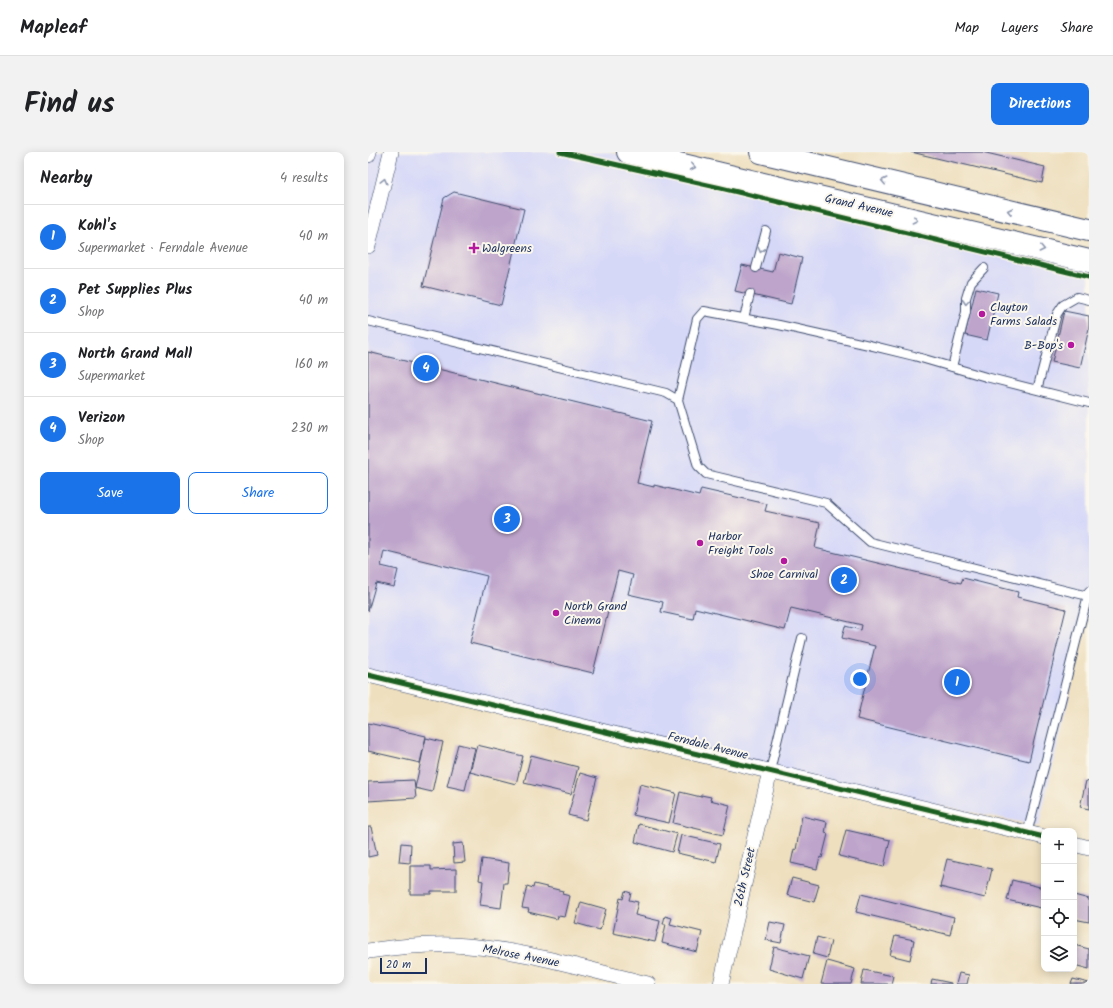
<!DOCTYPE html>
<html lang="en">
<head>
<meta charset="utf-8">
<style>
	body { margin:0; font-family:Kalam,sans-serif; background:#f2f2f2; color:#202124 }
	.controls { position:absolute; right:12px; bottom:12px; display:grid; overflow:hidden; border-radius:8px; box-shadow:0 2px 10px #0003 }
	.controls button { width:36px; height:36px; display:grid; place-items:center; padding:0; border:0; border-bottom:1px solid #e0e0e0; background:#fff; color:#202124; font:20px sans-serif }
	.scale { position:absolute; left:12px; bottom:10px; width:47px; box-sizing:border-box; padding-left:4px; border:2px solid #1b2f5e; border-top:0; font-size:11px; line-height:14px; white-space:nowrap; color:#1b2f5e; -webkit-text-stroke:3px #fbf7ec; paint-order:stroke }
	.you { position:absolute; left:492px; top:527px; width:14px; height:14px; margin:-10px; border:3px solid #fff; border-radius:50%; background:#1a73e8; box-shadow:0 0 0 6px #1a73e833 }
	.badge { display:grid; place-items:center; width:26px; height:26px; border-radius:50%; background:#1a73e8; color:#fff; font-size:13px; font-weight:700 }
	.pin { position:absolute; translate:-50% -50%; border:2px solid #fff; box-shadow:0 1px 4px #0006 }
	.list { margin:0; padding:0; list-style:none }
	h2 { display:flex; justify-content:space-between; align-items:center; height:52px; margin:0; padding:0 16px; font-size:17px }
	h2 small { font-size:13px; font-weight:400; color:#757577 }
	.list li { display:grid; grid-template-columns:26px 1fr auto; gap:12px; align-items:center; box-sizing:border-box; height:64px; padding:0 16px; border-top:1px solid #e0e0e0 }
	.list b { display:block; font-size:15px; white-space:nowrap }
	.list p { margin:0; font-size:13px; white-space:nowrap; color:#757577 }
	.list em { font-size:13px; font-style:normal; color:#757577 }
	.actions { display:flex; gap:8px; padding:12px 16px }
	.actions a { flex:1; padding:9px 0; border:1px solid #1a73e8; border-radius:8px; text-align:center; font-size:14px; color:#1a73e8 }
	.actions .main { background:#1a73e8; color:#fff }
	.icon { flex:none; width:22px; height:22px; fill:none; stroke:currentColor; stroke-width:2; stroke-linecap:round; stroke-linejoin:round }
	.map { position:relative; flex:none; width:721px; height:832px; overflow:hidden; border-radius:8px }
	header { display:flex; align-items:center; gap:24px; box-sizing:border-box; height:56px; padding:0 20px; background:#fff; border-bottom:1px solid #e0e0e0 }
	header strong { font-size:19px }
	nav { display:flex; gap:22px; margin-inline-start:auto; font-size:14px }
	.intro { display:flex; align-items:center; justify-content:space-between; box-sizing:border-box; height:96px; padding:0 24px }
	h1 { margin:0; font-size:28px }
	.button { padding:10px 18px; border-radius:8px; background:#1a73e8; color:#fff; font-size:14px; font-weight:700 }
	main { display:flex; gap:24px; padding:0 24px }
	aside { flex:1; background:#fff; border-radius:8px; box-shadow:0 2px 10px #0003 }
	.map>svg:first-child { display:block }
	.built { fill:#d6d8f8 }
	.building { fill:#bea4cb }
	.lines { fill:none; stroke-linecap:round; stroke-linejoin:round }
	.service-casing { stroke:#3b496c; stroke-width:10 }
	.minor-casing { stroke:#3b496c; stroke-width:16 }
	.primary-casing { stroke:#3b496c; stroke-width:24 }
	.service { stroke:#fff; stroke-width:8 }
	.minor { stroke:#fff; stroke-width:15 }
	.primary { stroke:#fff; stroke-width:22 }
	.cycleway-casing { stroke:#fbf7ec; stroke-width:8 }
	.cycleway { stroke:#1b5e20; stroke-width:5 }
	.oneway { stroke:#8d97ae }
	.poi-dot { fill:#b5179e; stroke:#fbf7ec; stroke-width:1.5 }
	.labels { text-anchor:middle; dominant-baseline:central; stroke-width:4; stroke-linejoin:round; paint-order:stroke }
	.street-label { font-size:12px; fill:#1b2f5e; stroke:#fbf7ec }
	.poi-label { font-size:12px; fill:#1b2f5e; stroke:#fbf7ec; text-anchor:start }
</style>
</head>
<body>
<header>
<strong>Mapleaf</strong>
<nav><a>Map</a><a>Layers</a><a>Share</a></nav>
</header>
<div class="intro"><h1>Find us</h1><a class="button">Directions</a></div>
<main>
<aside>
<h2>Nearby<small>4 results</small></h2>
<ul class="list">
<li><span class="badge">1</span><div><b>Kohl's</b><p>Supermarket · Ferndale Avenue</p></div><em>40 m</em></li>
<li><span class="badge">2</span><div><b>Pet Supplies Plus</b><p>Shop</p></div><em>40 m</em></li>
<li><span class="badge">3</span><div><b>North Grand Mall</b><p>Supermarket</p></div><em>160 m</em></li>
<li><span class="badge">4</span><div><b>Verizon</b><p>Shop</p></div><em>230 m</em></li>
</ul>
<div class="actions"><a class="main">Save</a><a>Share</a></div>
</aside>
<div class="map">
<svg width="721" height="832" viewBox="0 0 721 832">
	<rect width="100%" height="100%" fill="#fbf7ec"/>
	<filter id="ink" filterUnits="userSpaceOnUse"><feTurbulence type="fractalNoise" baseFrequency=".025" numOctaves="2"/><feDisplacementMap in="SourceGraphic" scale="8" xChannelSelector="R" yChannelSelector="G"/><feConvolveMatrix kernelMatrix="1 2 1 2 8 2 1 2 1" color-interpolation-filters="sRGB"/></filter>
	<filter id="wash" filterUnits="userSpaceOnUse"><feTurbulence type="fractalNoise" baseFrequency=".012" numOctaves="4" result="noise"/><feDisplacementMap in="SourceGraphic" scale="16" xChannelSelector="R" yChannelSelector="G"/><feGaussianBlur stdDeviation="0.9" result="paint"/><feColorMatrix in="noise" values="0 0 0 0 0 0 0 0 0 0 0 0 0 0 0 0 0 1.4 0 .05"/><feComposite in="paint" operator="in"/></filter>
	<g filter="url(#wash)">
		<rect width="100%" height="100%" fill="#eedfbe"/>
		<path class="built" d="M0,0H241L721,115V459L671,674L494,637L0,518Z"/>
		<g id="blocks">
			<path class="building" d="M543,0H614L677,15L674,31Z
				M86,40L156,57L133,153L55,134L76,46Z
				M410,100L434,106L423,152L367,139L374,113L405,120Z
				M608,136L630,141L619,188L597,183Z
				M696,159L721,164V176L712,216L684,210Z
				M0,200L284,269L269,331L286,335V333L331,344L333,337L399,352L397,359L452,371L447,396L593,431L595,426L650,440L649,445L698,457L661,609L489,567L507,494L474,486L477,474L493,478L494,473L423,456L417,478L327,456L325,467L293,460L295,450L260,442L265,423L250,419L225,521L102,491L119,424L16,399L13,414L30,418L26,435L8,431L0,459Z
				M0,571L58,584L52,611L0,599Z
				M58,586L75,590L64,640L47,636Z
				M90,592L107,596L97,638L79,634Z
				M109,593L155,604L148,632L102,620Z
				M163,603L210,615L203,642L156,631Z
				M212,621L229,626L218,668L200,663Z
				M46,628L48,646L0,649V630Z
				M718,629L721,630V657L712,655Z
				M272,632L308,641L301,671L265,663Z
				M312,640L333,645V643L343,645L342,648L362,653L355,683L305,671Z
				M434,664L459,670L457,681L460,682L454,706L452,705L449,717L423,711L426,697L428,698Z
				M271,672L309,682L304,700L267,690Z
				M0,675H3L9,703L0,705Z
				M478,678L522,688L516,715L471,704Z
				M313,683L352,692L348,710L309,701Z
				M33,691L43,692L42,711L31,710Z
				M95,691L97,710L86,711L85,692Z
				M114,707L141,711L139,731H136L133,756L112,753L115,729L111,728Z
				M579,707L624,717L617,746L572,735Z
				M42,714H63V718L88,717V739H63V742H42Z
				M424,726L451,733L446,750L419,743Z
				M644,728L676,736L673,756L639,748Z
				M166,732L195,739L194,742L202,744L197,765L190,764L189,767L160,760L161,757L154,756L159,734L165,736Z
				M257,739L263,741L261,748L270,750L267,763L292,769L287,790L245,781L252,746L255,747Z
				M493,742L586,765L582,783L488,760Z
				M706,743L721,747V770L706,767Z
				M213,750L238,757L232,778L207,771Z
				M297,764L304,766L302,772L334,780L329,800L294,791L298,772H295Z
				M402,770L417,773L413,791L398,788Z
				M527,784L546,788L542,808L522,803Z
				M449,785L463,789L459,806L445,802Z
				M706,793L721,797V817L706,813Z
				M406,795L441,804L435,827L401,817Z
				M459,809L487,817L483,832H453Z
				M496,818L525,824L523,832H493Z
				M591,821L601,823L599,832H588Z
				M564,827L583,831V832H563Z
				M705,827L721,831V832H703Z"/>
		</g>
	</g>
	<g filter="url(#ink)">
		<use href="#blocks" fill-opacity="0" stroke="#3b496c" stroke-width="1"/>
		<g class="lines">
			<g class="service-casing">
				<path id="service" d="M388,116L398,79
					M376,166L382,142
					M0,169L298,241L310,248L330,314L338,322L458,351L502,390L720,444
					M584,215L598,160V146L603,130L616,116
					M669,238L689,162L695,153L709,145L721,148
					M310,248L329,167L336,159L411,173L501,193L546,204L618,225L721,251
					M402,619L434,486
					M659,682L721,439"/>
			</g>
			<g class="minor-casing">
				<path id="minor" d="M0,3L1,0
					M0,94L23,0
					M0,523L676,685
					M706,692L721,696
					M0,799C28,795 57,792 85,793C151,796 216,817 280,832
					M353,832L402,619"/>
			</g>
			<g class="primary-casing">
				<path id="primary" d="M260,0L721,109
					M393,0L721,78"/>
			</g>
			<use href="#service" class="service"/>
			<use href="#minor" class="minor"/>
			<use href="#primary" class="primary"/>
			<g class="cycleway-casing">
				<path id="cycleway" d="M192,0L353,36L721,125
					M0,523L676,685"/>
			</g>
			<use href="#cycleway" class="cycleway"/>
		</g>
		<defs><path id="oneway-chevron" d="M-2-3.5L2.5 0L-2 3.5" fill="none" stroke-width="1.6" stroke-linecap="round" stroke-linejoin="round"/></defs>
		<g class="oneway">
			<use href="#oneway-chevron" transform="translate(325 15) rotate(13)"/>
			<use href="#oneway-chevron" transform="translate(16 29) rotate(-76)"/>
			<use href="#oneway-chevron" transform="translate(516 29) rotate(-167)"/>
			<use href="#oneway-chevron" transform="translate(642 59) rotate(-167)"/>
			<use href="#oneway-chevron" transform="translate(547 68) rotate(13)"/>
			<use href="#oneway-chevron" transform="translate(674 97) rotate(13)"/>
			<use href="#oneway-chevron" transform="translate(393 98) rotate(104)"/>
			<use href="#oneway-chevron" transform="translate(598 150) rotate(94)"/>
		</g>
	</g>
	<g class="poi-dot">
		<path d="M104 90h4v4h4v4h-4v4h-4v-4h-4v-4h4z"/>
		<circle cx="614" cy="162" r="4"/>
		<circle cx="703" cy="193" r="4"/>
		<circle cx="332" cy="391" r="4"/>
		<circle cx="416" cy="409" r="4"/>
		<circle cx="188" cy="461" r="4"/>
	</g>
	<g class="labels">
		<g class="street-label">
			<text transform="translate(491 54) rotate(13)">Grand Avenue</text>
			<text transform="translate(340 594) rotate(14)">Ferndale Avenue</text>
			<text transform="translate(377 725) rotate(-77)">26th Street</text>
			<text transform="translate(153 804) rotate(11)">Melrose Avenue</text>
		</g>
		<g class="poi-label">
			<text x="114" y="96">Walgreens</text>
			<text x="622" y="155">Clayton<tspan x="622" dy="14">Farms Salads</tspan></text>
			<text x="695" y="193" text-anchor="end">B-Bop's</text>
			<text x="340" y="384">Harbor<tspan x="340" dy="14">Freight Tools</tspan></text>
			<text x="416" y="422" text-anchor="middle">Shoe Carnival</text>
			<text x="196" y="454">North Grand<tspan x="196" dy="14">Cinema</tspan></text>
		</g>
	</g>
</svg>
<div class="controls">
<button>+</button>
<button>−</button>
<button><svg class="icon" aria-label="locate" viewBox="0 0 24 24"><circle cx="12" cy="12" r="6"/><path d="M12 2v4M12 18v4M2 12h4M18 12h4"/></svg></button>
<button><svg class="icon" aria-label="layers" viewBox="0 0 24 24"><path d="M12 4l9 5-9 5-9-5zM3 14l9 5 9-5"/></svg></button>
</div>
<div class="scale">20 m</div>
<div class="you"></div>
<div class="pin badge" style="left:589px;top:530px">1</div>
<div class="pin badge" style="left:476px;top:428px">2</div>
<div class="pin badge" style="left:139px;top:367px">3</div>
<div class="pin badge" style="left:58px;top:216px">4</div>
</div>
</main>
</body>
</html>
